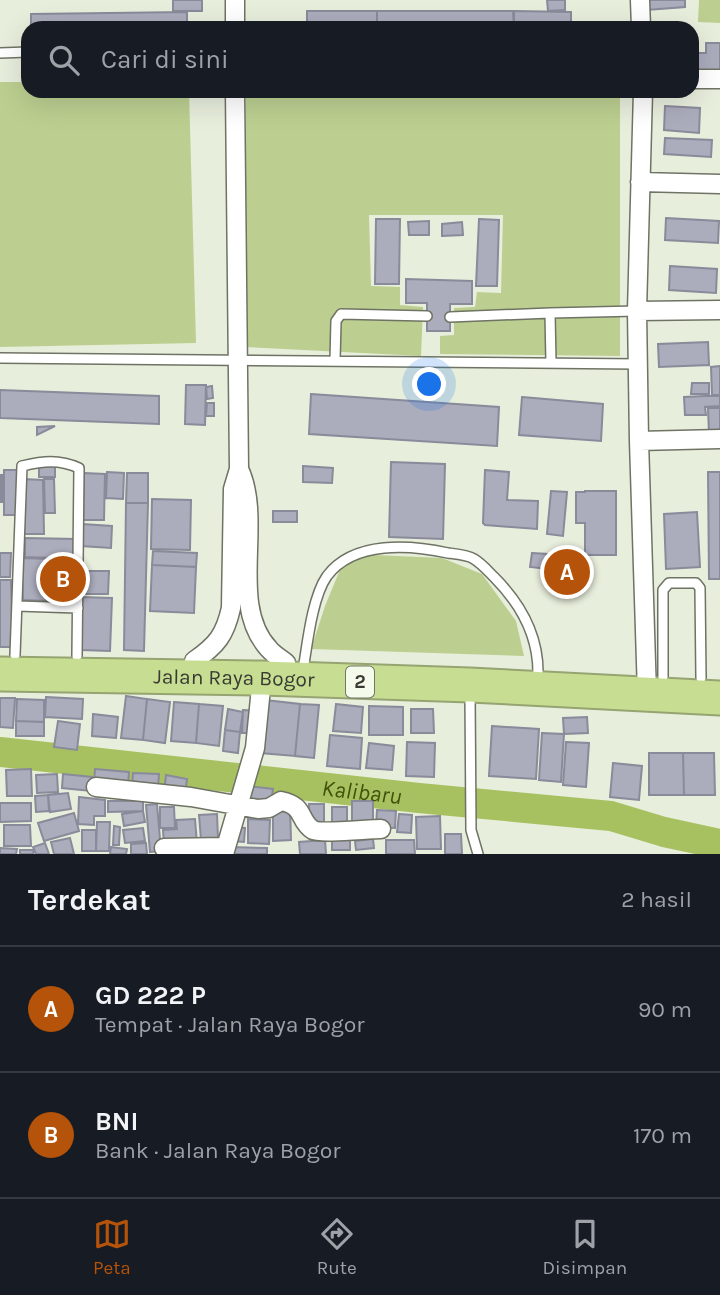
<!DOCTYPE html>
<html lang="id">
<head>
<meta charset="utf-8">
<style>
	body { margin:0; font-family:Karla,sans-serif; background:#242831; color:#f1f3f6 }
	.you { position:absolute; left:430px; top:385px; width:24px; height:24px; margin:-18px; border:5px solid #fff; border-radius:50%; background:#1a73e8; box-shadow:0 0 0 10px #1a73e833 }
	.badge { display:grid; place-items:center; width:46px; height:46px; border-radius:50%; background:#b45309; color:#fff; font-size:23px; font-weight:700 }
	.pin { position:absolute; translate:-50% -50%; border:4px solid #fff; box-shadow:0 2px 7px #0006 }
	.list { margin:0; padding:0; list-style:none }
	h2 { display:flex; justify-content:space-between; align-items:center; height:91px; margin:0; padding:0 28px; font-size:30px }
	h2 small { font-size:23px; font-weight:400; color:#9ea1a6 }
	.list li { display:grid; grid-template-columns:46px 1fr auto; gap:21px; align-items:center; box-sizing:border-box; height:126px; padding:0 28px; border-top:2px solid #363941 }
	.list b { display:block; font-size:26px; white-space:nowrap }
	.list p { margin:0; font-size:23px; white-space:nowrap; color:#9ea1a6 }
	.list em { font-size:23px; font-style:normal; color:#9ea1a6 }
	.icon { flex:none; width:38px; height:38px; fill:none; stroke:currentColor; stroke-width:2; stroke-linecap:round; stroke-linejoin:round }
	.map { position:relative; flex:none; width:720px; height:854px; overflow:hidden }
	.search { position:absolute; background:#171b24; box-shadow:0 7px 28px #0002; left:21px; right:21px; top:21px; height:77px; display:flex; align-items:center; gap:18px; box-sizing:border-box; padding:0 24px; border-radius:21px; color:#9ea1a6; font-size:26px }
	.sheet { height:343px; background:#171b24 }
	nav { display:flex; justify-content:space-around; align-items:center; box-sizing:border-box; height:98px; border-top:2px solid #363941; background:#171b24; font-size:19px; color:#9ea1a6 }
	nav a { display:grid; justify-items:center; gap:4px }
	nav .on { color:#b45309 }
	.map>svg:first-child { display:block }
	.green { fill:#bccf90 }
	.lines { fill:none; stroke-linecap:round; stroke-linejoin:round }
	.river { stroke:#a7c161; stroke-width:30 }
	.building { fill:#abacbc; stroke:#898a9a; stroke-width:2 }
	.lane-casing { stroke:#6e7364; stroke-width:12 }
	.street-casing { stroke:#6e7364; stroke-width:21 }
	.highway-casing { stroke:#95a471; stroke-width:37 }
	.lane { stroke:#fff; stroke-width:9 }
	.street { stroke:#fff; stroke-width:18 }
	.highway { stroke:#c7dd92; stroke-width:33 }
	.labels { text-anchor:middle; dominant-baseline:central; stroke-width:6; stroke-linejoin:round; paint-order:stroke }
	.shield { fill:#f5fbea; stroke:#71746a; stroke-width:2 }
	.shield-label { font-size:19px; font-weight:bold; fill:#383a33 }
	.street-label { font-size:21px; fill:#383a33; stroke:#f5fbea }
	.water-label { font-size:23px; font-style:italic; fill:#42520a; stroke:#f5fbea }
</style>
</head>
<body>
<div class="map">
<svg width="720" height="854" viewBox="0 0 720 854">
	<rect width="100%" height="100%" fill="#e8eedc"/>
	<path class="green" d="M699,0H720V23L698,22Z
		M0,82H28V91H189L196,343L0,347Z
		M246,91H620V356L440,354V336L454,335V308L475,307L477,292L501,293L503,215H369L371,286L400,287V305L423,307L421,356L244,347Z
		M374,555L442,558L482,574L516,621L524,656L311,649L325,606L344,560Z"/>
	<g class="lines">
		<path class="river" id="s1" d="M0,752L419,798L611,816L664,832L720,844"/>
	</g>
	<path class="building" d="M173,0H202V11H173Z
		M547,0H565V10L548,11Z
		M646,0H685V7L647,10Z
		M307,11H377V28H307Z
		M377,11H513L514,28H377Z
		M514,11L571,12V28H514Z
		M187,12V28H31V14Z
		M706,43H720V73H696L695,53H706Z
		M665,106L700,108L699,133L664,130Z
		M665,138L712,140L711,157L664,154Z
		M666,218L719,221L718,243L665,240Z
		M376,219H400L399,284H375Z
		M479,219L499,220L497,286H476Z
		M429,221V235H409L408,222Z
		M462,222L463,235L442,236V224Z
		M670,266L717,269L716,293L669,290Z
		M406,279L472,281V304H450V331H427V303H406Z
		M708,342L709,365L659,367L658,344Z
		M720,366V395H712L711,367Z
		M692,383H709V394H691Z
		M186,385H206L205,425L185,424Z
		M212,386L213,398L207,399L206,387Z
		M0,390L159,396V424L0,418Z
		M311,394L499,407L497,446L309,434Z
		M705,396H720V406L705,407L706,415H685L684,397Z
		M522,397L603,404L601,441L519,435Z
		M207,403H214V416H206Z
		M708,408H720V434H709Z
		M55,426L37,435V427Z
		M391,462L445,464L443,539L389,537Z
		M39,465H55V477H39Z
		M303,466L333,468L332,483L303,482Z
		M4,470H18V515H4Z
		M485,470L509,472L507,500L538,501L537,529L485,525L483,523Z
		M107,472L124,473L123,499L106,498Z
		M708,472H720V579H709Z
		M84,473L105,474L104,520H83Z
		M127,473H148V503H126Z
		M0,475H2V502H0Z
		M23,479L43,480L44,534H22Z
		M44,479H54L55,513H45Z
		M551,491L567,492L563,536L547,534Z
		M585,491H616V555H585V523H576V492H585Z
		M152,499L191,500L190,550L151,549Z
		M126,503H148L144,651L124,650Z
		M273,511H297V522H273Z
		M697,512L700,567L666,569L664,514Z
		M82,524L112,526L111,548L81,546Z
		M25,538L76,539L72,601H52V558L25,557Z
		M153,551L197,553L196,567L152,565Z
		M0,553H11L10,577H0Z
		M532,553L548,554L547,569L530,567Z
		M21,558L51,559L49,601L23,600Z
		M558,564H576L577,580H558Z
		M152,565L196,567L194,613L150,611Z
		M85,571H109L108,594H84Z
		M0,580H11L13,647H0Z
		M80,597L112,598L110,651L81,650Z
		M126,696L147,699L143,740L121,738Z
		M46,697L83,699L82,719L45,717Z
		M0,698H15L13,728L0,727Z
		M17,699L44,700V722L16,721Z
		M147,699L170,702L165,743L143,740Z
		M265,700L300,704L295,756L260,753Z
		M174,702L199,704L196,743L171,741Z
		M199,704L223,706L219,746L196,743Z
		M300,704L319,705L314,758L295,756Z
		M336,704L363,707L361,733L333,731Z
		M369,706L403,707V735H369Z
		M228,709L243,712L240,732L225,730Z
		M411,709H433L434,733H411Z
		M243,710L258,711L257,733H242Z
		M93,714L118,717L116,738L92,736Z
		M587,717L588,733L564,734L563,718Z
		M16,721L44,722V736H16Z
		M58,721L80,724L77,750L54,747Z
		M492,726L539,729L536,779L489,776Z
		M225,730L240,732L238,753L223,751Z
		M542,733L564,734L561,782L539,780Z
		M330,735L362,738L360,769L327,766Z
		M407,742L435,743L434,777L406,776Z
		M566,742L589,743L586,787L563,785Z
		M369,743L394,746L392,770L366,768Z
		M649,753H683L684,795H649Z
		M683,753H714L715,795H684Z
		M613,763L642,766L639,800L610,797Z
		M31,769L32,796H7L6,770Z
		M95,769L129,772L128,786L94,783Z
		M133,773L159,774L158,788L132,787Z
		M57,774L58,792L37,793L36,775Z
		M63,774L92,777L91,791L62,788Z
		M166,775L187,779L185,795L164,792Z
		M247,786L273,789L271,804L245,800Z
		M68,793L71,809L50,812L48,795Z
		M48,795L49,811L36,812L35,796Z
		M79,797L105,800V816H94V825L78,824Z
		M108,801H143V811L108,812Z
		M352,801H373V827H352Z
		M0,803H31V821L0,822Z
		M157,804L161,851L150,852L146,805Z
		M309,804H324V824H309Z
		M160,807H174L175,828H160Z
		M290,807L291,840L273,841V808Z
		M332,807H347V827L332,826Z
		M377,810L396,811L395,828L376,827Z
		M143,811L145,822L124,826L122,814Z
		M74,813L79,831L44,841L38,823Z
		M217,814L218,839L201,840L199,815Z
		M399,814L412,815L411,833L397,832Z
		M440,816L441,849H417L416,817Z
		M195,819L197,844L164,845L163,830L177,829L176,820Z
		M248,819L270,820L269,844L248,843Z
		M97,822H110L109,851H96Z
		M4,825H30L31,846H4Z
		M114,826L120,827L119,845H113Z
		M233,827L245,828L244,842L232,841Z
		M143,828L145,841L125,843L123,830Z
		M82,830H96V851H82Z
		M445,834H461L462,854H445Z
		M70,838L74,854H54L51,842Z
		M332,839H350V850H332Z
		M373,839L374,848L356,850L355,841Z
		M325,840L326,854H300L299,842Z
		M386,840H414L415,854H386Z
		M45,843L49,854H36L33,847Z
		M146,843L147,854H131V844Z
		M111,847L127,849L126,854H110Z
		M230,847L267,848V854H230Z
		M0,848L17,849L16,854H0Z
		M20,850H34L33,854H20Z"/>
	<g class="lines">
		<g class="lane-casing">
			<path id="lane" d="M0,53L28,52
				M450,317L550,313
				M0,358L637,364
				M335,360L336,321L341,314L427,316
				M551,363L550,313L637,311
				M17,606L78,608
				M15,655L22,466C43,461 59,459 79,468L77,656
				M304,664C308,638 313,596 327,576C354,540 411,545 448,553C456,554 468,555 474,559C481,563 488,571 494,577C520,603 538,634 538,672
				M663,677V590L669,583H696L700,588L701,678
				M470,693L471,830L478,854"/>
		</g>
		<g class="street-casing">
			<path id="street" d="M640,0L641,28
				M235,28V0
				M692,79H720
				M640,182L720,184
				M637,311L720,310
				M639,441L637,311L643,91
				M239,469C264,522 227,604 269,649C273,654 281,659 286,663
				M194,661C217,645 225,635 231,608L233,489L239,469L235,91
				M647,694L639,441L720,439
				M96,787L191,797L258,809L269,808L281,801C306,806 298,821 313,830C321,834 368,829 381,829
				M164,848L225,847
				M224,854L255,748L262,678"/>
		</g>
		<g class="highway-casing">
			<g id="highway">
				<path id="s2" d="M0,674L262,678L470,685L720,698"/>
			</g>
		</g>
		<use href="#lane" class="lane"/>
		<use href="#street" class="street"/>
		<use href="#highway" class="highway"/>
	</g>
	<g class="labels">
		<rect class="shield" x="346" y="666.5" width="28" height="31" rx="5"/>
		<g class="shield-label">
			<text x="360" y="682">2</text>
		</g>
		<g class="street-label">
			<text stroke="none"><textPath href="#s2" startOffset="234">Jalan Raya Bogor</textPath></text>
		</g>
		<g class="water-label">
			<text stroke="none"><textPath href="#s1" startOffset="364">Kalibaru</textPath></text>
		</g>
	</g>
</svg>
<div class="you"></div>
<div class="pin badge" style="left:567px;top:572px">A</div>
<div class="pin badge" style="left:63px;top:579px">B</div>
<div class="search"><svg class="icon" aria-label="search" viewBox="0 0 24 24"><circle cx="10" cy="10" r="6"/><path d="M15 15l6 6"/></svg>Cari di sini</div>
</div>
<section class="sheet">
<h2>Terdekat<small>2 hasil</small></h2>
<ul class="list">
<li><span class="badge">A</span><div><b>GD 222 P</b><p>Tempat · Jalan Raya Bogor</p></div><em>90 m</em></li>
<li><span class="badge">B</span><div><b>BNI</b><p>Bank · Jalan Raya Bogor</p></div><em>170 m</em></li>
</ul>
</section>
<nav>
<a class="on"><svg class="icon" aria-label="map" viewBox="0 0 24 24"><path d="M3 6l6-2 6 2 6-2v14l-6 2-6-2-6 2zM9 4v14M15 6v14"/></svg>Peta</a>
<a><svg class="icon" aria-label="directions" viewBox="0 0 24 24"><path d="M12 3l9 9-9 9-9-9zM9 14v-3h6M13 9l2 2-2 2"/></svg>Rute</a>
<a><svg class="icon" aria-label="saved" viewBox="0 0 24 24"><path d="M7 4h10v16l-5-4-5 4z"/></svg>Disimpan</a>
</nav>
</body>
</html>
